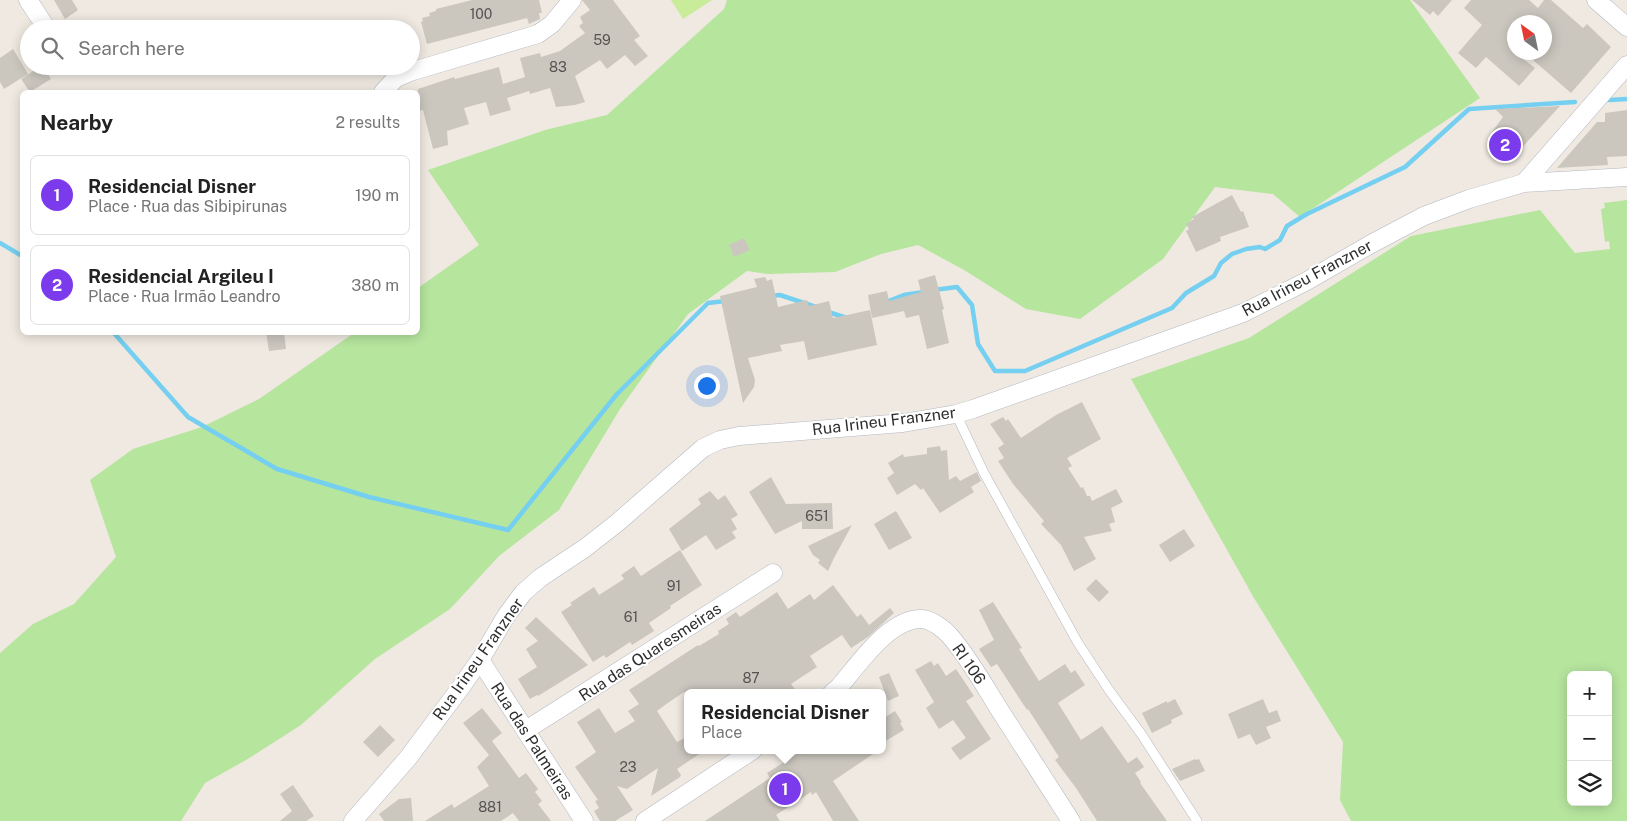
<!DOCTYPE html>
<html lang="en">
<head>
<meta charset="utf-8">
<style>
	body { margin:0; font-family:"Public Sans",sans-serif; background:#f6f6f6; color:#222 }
	.controls { position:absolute; right:15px; bottom:15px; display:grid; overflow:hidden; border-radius:8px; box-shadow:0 2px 12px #0003 }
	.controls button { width:45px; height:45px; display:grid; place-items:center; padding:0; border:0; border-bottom:1px solid #e0e0e0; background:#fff; color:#222; font:25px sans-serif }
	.compass { position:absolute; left:1507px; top:15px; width:45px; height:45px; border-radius:50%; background:#fff; box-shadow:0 2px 12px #0003; rotate:327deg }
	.you { position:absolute; left:706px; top:385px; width:18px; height:18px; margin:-12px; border:4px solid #fff; border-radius:50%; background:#1a73e8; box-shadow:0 0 0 8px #1a73e833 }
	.badge { display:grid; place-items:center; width:32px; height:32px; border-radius:50%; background:#7c3aed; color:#fff; font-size:16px; font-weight:700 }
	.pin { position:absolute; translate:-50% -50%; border:2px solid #fff; box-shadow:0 1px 5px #0006 }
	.popup { position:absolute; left:684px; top:689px; width:202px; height:65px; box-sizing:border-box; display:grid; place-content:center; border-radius:8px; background:#fff; filter:drop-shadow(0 1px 4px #0005); font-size:16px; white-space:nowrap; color:#767676 }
	.popup b { font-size:19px; color:#222 }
	.popup::after { content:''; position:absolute; left:50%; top:100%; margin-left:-10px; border:10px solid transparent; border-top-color:#fff }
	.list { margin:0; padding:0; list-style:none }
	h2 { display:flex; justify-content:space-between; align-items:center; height:65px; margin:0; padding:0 20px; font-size:21px }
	h2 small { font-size:16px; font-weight:400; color:#767676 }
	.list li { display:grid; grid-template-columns:32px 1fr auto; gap:15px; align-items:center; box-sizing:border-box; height:80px; margin:0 10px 10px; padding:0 10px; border:1px solid #e0e0e0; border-radius:8px }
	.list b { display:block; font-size:19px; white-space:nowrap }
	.list p { margin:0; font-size:16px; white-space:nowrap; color:#767676 }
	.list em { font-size:16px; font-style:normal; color:#767676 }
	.icon { flex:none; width:28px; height:28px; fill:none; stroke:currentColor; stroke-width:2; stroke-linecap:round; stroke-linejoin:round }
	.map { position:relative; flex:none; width:1627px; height:821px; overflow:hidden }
	.search { position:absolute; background:#fff; box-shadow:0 2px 12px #0003; left:20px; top:20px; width:400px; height:55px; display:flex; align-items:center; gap:12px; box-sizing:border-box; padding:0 18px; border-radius:28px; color:#767676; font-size:19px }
	.panel { position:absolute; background:#fff; box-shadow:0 2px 12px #0003; left:20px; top:90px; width:400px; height:245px; border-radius:8px }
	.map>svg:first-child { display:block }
	.green { fill:#b6e59e; fill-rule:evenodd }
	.pitch { fill:#c9ec9a }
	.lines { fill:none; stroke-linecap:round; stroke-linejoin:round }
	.stream { stroke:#75cff0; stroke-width:4.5 }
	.building { fill:#cbc7bf }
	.service-casing { stroke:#b4b7c1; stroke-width:10 }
	.minor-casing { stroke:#b4b7c1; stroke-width:19 }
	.service { stroke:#fff; stroke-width:9 }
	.minor { stroke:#fff; stroke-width:18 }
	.labels { text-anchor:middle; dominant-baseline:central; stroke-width:4; stroke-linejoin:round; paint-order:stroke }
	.number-label { font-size:14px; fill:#555452 }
	.street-label { font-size:16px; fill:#2e2e2e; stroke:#fff }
</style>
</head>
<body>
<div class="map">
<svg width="1627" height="821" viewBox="0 0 1627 821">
	<rect width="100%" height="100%" fill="#efe9e1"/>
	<path class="green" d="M727,0H1410L1480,98L1300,217L1273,194L1215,187L1163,259L1080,319L1026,309L964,270L918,245L881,254L835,272L768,274L747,271L688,314L620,409L559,510L499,556L450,609L375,659L301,725L246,760L205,783L181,821H0V653L33,624L74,604L116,557L90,480L133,449L202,427L259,399L354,333L418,332V288L479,245L428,170L545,130L607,115L724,9Z
		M1627,200V821H1351L1340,800L1343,742L1254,598L1131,379L1249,338L1411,236L1540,210L1575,253L1610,249L1609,241L1605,242L1601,209L1605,208L1604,203ZM1571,675H1608V802H1571Z"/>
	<path class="pitch" d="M671,0H712L683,19Z"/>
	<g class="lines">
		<path class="stream" d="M1609,100L1627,99
			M0,243L22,256
			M934,290L957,287L972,305L978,344L995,371H1025L1172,308L1186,293L1214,276L1221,263L1232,254L1246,249L1260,247L1265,249L1280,240L1287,226L1307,214L1405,167L1469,109L1575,102
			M771,296L780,295L816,307
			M886,302L904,295L924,292
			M828,312L847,318
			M113,332L188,417L277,469L369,497L508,530L617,394L708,303L726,301"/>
	</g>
	<path class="building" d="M54,0H72L78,10L65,19Z
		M472,0H539L542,13H539L540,19L529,24L527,18L427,44L421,22L423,21L422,18L430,16L429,13L436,11V9Z
		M582,0H613L640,36L634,40L648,56L635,66L625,55L607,69L600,60L575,76L585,102L575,105L556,107L550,88L530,94L529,91L507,98L511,110L490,116L486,102L464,108L469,124L447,131L448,145L433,149L423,110L418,111V89L454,77L455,79L499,67L503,84L525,77L520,58L540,53L541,57L560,51L585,33L579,26L583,23L580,17L590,10Z
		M1412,0H1452L1438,16L1433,11L1430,15Z
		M1471,0H1529L1538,8L1544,0H1551L1583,28L1587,24L1611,47L1571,93L1533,60L1539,52H1544V47L1549,41L1544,37V22H1514V52L1535,68L1519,86L1486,57L1476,68L1458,53L1482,25L1464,8Z
		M13,49L28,74L4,89L0,82V58Z
		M41,66H43L51,79L30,92L21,79Z
		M1560,106L1515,155L1503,162L1491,143L1494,140L1489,136L1503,117L1495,109Z
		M1627,110V156L1607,157L1608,165L1557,168L1597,122H1605V113Z
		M1232,195L1241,212L1243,211L1249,227L1220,237L1221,241L1196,252L1186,231L1189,229L1186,224L1194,219L1192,217Z
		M744,238L750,250L734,257L729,245Z
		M935,275L944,309L942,310L949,343L927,349L919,315L906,318L904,311L872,318L868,295L887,291L889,301L921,292L918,280Z
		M765,277L767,281L772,279L778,307L807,300L809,306L829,301L833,318L870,310L877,345L808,360L804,341L780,345L782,351L748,358L755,380L754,387L743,403L720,296L757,287L754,279Z
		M266,332H284L286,349L269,351Z
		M1082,402L1101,439L1067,458L1072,466L1068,468L1081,488L1083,487L1087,496H1090L1092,501L1116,489L1123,502L1111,508L1115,522L1109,524L1112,531L1084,537L1096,559L1074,571L1061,545L1041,524L1044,521L1013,484L998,461L1004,458L998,448L1004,444L990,424L1003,417L1006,421L1008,419L1021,438L1056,415Z
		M940,446L941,451L947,450L949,480L956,476L960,481L977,472L981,481L971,487L974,492L940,513L923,488L921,490L915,484L897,495L887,478L894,473L888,463L903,454L904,457L927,454V448Z
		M771,477L786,504L832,503L833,529H802V521L775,534L749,492Z
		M710,491L718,500L725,495L738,515L731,519L737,529L732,532L736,538L716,550L706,535L682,551L669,529L701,504L698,499Z
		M896,511L912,538L889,550L874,524Z
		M852,525L834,558L828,571L818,563L820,560L813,555L808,546Z
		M1184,529L1195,546L1170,562L1159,545Z
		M680,550L702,585L670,606L671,608L649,623L654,631L632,645L630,642L606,658L604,655L593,662L561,612L572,605L570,603L594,587L599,595L624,579L621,575L634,566L641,576Z
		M1096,579L1109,592L1099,602L1086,589Z
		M833,585L857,617L861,614L869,625L890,608L894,613L868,637L851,648L842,635L810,656L817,667L791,684L798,693L684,692L665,705L657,711L677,742L688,736V750H705L677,769L681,775L680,777L651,796L658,768L627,789L617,786L633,810L615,821H600L594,811L599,808L595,801L598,800L575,767L596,752L577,722L599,708L615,733L635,721L628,711L639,704L629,690L698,645L699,646L719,634L718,631L729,624L726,619L736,612L740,617L777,592L788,609L810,594L814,600Z
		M993,602L1022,648L1019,649L1039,681L1065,664L1071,673L1075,670L1085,685L1058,703L1081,740L1102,726L1128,763L1137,757L1144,767L1135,773L1141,782L1140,783L1167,821H1097L1076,788L1055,760L1059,757L1028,709L1027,710L997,664L991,667L979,649L994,640L979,610Z
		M536,617L588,665L538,696L537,695L530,699L518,679L537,667L526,649L538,641L525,628Z
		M931,661L934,666L938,663L946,676L956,669L974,696L966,701L991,739L960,760L951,748L966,738L953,720L939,729L926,708L934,702L915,670Z
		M889,673L899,696L888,701L879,677Z
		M1175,699L1183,714L1171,720L1172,723L1152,733L1142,713L1167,701V703Z
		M1263,699L1269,713L1277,710L1281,721L1266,727L1271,738L1256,745L1250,734L1238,739L1228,714Z
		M482,708L502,733L492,741L519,778L526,773L538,789L535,792L542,801L538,804L551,821H519L513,813L501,821H425L452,804L454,808L489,786L477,767L489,755L463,723Z
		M895,711L902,722L900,723L904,730L882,743V719Z
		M380,725L395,740L378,757L363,742Z
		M803,750H879L833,781L859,821H833L816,792L812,795L811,792L776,815L780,821H705L770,778L767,773Z
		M1195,759L1196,760L1199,759L1205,771L1180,781L1172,769Z
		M293,785L314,816L306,821H280L292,811L280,794Z
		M411,798L413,821H384L379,814L399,799Z"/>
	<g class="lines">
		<g class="service-casing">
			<path id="service" d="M956,414L984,473L1078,643L1109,690L1142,735L1197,821"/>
		</g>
		<g class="minor-casing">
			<path id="minor" d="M28,0L47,29
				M1596,0L1627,27
				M383,92L396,78L413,71L538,34L552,24L572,0
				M1524,183L1627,65
				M480,660L584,821
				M832,693L839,687C859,664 889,618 922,619C932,620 944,629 950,636C969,658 984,685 999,709C1023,746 1047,784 1071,821
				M526,730L773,573
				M353,821L408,758L461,687L480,660L506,616L523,593L540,578L585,548L617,523L703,448L720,440L739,436L903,423L956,414L973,409L1243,313L1305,282L1371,244L1424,216L1469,199L1524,183L1627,177
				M645,821L753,750"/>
		</g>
		<use href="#service" class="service"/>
		<use href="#minor" class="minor"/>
	</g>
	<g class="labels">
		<g class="number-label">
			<text x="481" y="14">100</text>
			<text x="602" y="40">59</text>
			<text x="558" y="67">83</text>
			<text x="817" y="516">651</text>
			<text x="674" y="586">91</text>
			<text x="631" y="617">61</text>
			<text x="751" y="678">87</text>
			<text x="628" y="767">23</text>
			<text x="490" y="807">881</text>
		</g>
		<g class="street-label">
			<text transform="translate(1307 278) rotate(-28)">Rua Irineu Franzner</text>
			<text transform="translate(884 421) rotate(-7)">Rua Irineu Franzner</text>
			<text transform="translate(650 652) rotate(-33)">Rua das Quaresmeiras</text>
			<text transform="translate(478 659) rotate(-55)">Rua Irineu Franzner</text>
			<text transform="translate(969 664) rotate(55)">RI 106</text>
			<text transform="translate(532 741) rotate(57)">Rua das Palmeiras</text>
		</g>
	</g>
</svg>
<div class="controls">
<button>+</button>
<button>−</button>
<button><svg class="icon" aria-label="layers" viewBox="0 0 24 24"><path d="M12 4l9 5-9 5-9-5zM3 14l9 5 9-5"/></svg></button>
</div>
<svg class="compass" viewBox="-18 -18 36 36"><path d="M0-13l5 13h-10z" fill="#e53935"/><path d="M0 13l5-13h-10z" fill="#767676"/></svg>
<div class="you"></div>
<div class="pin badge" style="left:785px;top:789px">1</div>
<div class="popup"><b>Residencial Disner</b>Place</div>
<div class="pin badge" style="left:1505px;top:145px">2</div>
<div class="search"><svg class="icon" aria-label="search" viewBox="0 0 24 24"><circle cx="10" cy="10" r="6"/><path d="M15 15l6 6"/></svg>Search here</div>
<section class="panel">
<h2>Nearby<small>2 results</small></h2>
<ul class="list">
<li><span class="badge">1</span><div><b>Residencial Disner</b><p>Place · Rua das Sibipirunas</p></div><em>190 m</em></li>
<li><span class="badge">2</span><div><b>Residencial Argileu I</b><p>Place · Rua Irmão Leandro</p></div><em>380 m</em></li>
</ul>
</section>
</div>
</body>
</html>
